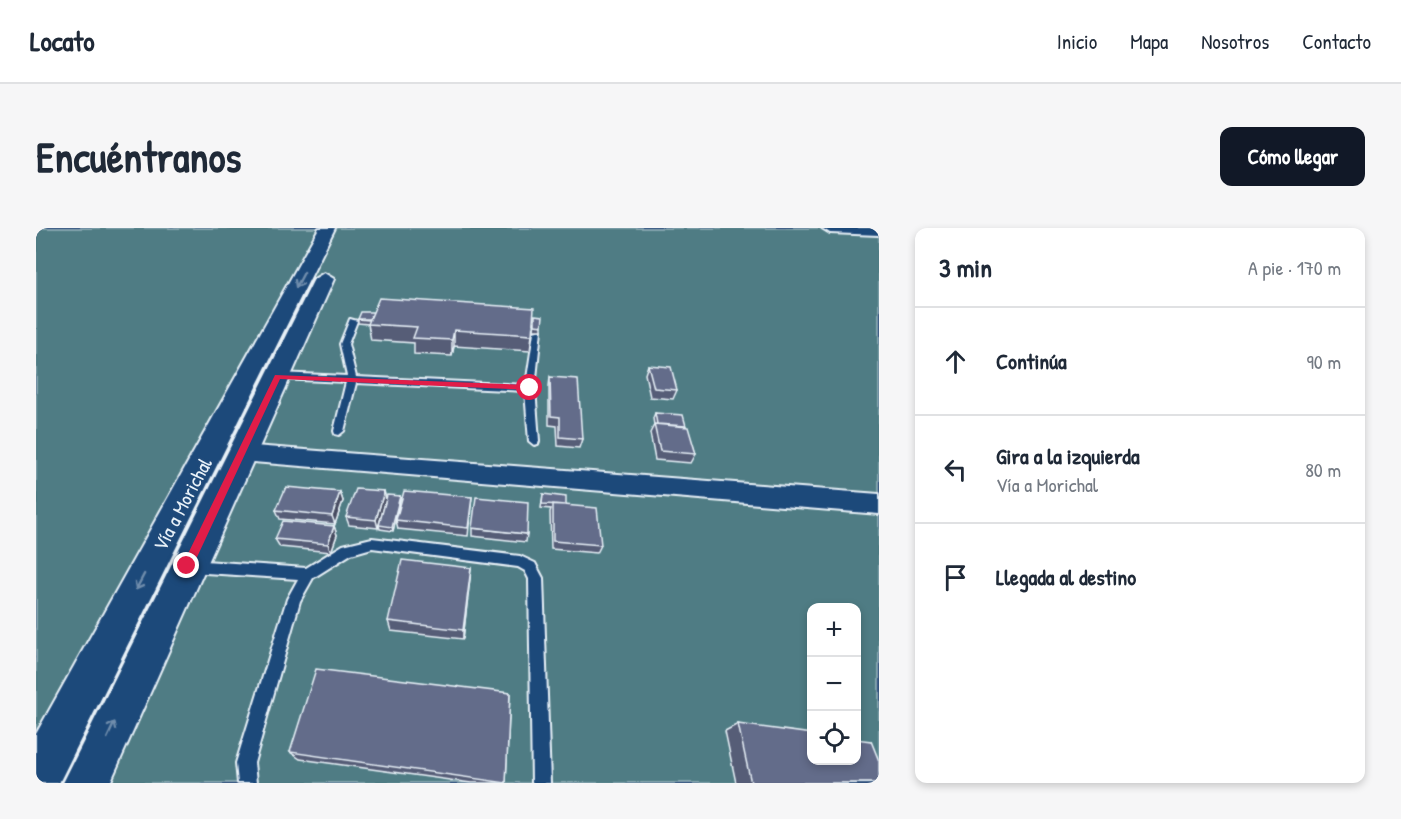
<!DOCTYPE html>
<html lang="es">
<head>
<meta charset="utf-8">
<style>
	body { margin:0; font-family:"Patrick Hand",sans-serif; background:#f6f6f7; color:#1f2937 }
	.controls { position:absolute; right:18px; bottom:18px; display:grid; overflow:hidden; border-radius:12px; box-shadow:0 3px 9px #0003 }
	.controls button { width:54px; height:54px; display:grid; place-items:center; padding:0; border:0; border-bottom:2px solid #e0e1e3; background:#fff; color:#1f2937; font:30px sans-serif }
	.stop { position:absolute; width:18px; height:18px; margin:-14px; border:4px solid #e11d48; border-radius:50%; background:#fff }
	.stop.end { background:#e11d48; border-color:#fff; box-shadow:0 2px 6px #0008 }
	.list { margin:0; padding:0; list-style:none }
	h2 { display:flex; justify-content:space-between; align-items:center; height:78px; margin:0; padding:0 24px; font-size:26px }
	h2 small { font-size:20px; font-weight:400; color:#747a83 }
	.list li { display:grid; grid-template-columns:39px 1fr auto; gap:18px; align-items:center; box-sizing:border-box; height:108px; padding:0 24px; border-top:2px solid #e0e1e3 }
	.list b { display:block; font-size:22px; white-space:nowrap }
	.list p { margin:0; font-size:20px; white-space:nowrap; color:#747a83 }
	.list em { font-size:20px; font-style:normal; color:#747a83 }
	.icon { flex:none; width:33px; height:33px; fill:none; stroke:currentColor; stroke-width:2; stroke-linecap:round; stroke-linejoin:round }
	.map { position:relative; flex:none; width:843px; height:555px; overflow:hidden; border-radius:12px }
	header { display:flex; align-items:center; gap:36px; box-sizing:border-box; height:84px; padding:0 30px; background:#fff; border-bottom:2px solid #e0e1e3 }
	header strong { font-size:28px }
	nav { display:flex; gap:33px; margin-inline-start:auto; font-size:21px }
	.intro { display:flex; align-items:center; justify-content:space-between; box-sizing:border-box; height:144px; padding:0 36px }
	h1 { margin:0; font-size:42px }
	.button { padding:15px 27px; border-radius:12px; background:#111827; color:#fff; font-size:21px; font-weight:700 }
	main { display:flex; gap:36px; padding:0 36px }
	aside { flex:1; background:#fff; border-radius:12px; box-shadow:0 3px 9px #0003 }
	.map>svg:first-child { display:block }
	.green { fill:#4f7c84; stroke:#9cb6be; stroke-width:1.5; fill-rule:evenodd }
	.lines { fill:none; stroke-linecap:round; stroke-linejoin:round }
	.service-casing { stroke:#e8f1f8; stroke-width:4 }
	.minor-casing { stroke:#e8f1f8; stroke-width:4 }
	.tertiary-casing { stroke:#e8f1f8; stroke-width:4 }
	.service { fill:#1f4a7a; fill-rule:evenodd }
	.minor { fill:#1f4a7a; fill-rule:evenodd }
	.tertiary { fill:#1f4a7a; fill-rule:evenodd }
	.wall { fill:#565d77; stroke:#e8f1f8; stroke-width:1.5 }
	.shaded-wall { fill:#464c61; stroke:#e8f1f8; stroke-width:1.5 }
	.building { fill:#646c8a; stroke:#e8f1f8; stroke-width:1.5 }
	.oneway { stroke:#6f8dac }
	.route { fill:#e11d48 }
	.labels { text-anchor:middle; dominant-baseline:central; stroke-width:4.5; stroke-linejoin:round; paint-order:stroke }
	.street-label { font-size:20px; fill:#e8f1f8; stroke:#1f4a7a }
</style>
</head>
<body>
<header>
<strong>Locato</strong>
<nav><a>Inicio</a><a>Mapa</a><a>Nosotros</a><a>Contacto</a></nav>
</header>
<div class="intro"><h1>Encuéntranos</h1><a class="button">Cómo llegar</a></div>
<main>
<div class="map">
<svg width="843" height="555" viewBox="0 0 843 555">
	<rect width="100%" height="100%" fill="#34547f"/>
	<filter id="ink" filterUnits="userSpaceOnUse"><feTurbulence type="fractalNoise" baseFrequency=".0167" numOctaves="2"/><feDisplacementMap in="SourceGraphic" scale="12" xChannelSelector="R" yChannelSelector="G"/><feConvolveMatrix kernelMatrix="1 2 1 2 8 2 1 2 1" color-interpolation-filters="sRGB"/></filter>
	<g filter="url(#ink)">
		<path class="green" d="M0,0H843V555H0ZM776,380H820V532H776Z"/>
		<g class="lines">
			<g class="service-casing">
				<path id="service" d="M314,91L321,93L312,116L320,149L490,157L498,104L505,102L499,160L503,213L502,216L498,217L493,213L489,163L320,155L308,203L303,207L299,206L298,203L310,154L242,151L237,148L242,145L311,148L304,116Z
					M336,310L484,328L499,335L507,350L514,555H496L493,351L489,343L482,339L336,320L315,326L277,350L264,373L218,535L220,555H202L200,535L251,371L262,351L154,344L149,342L147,338L149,334L154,332L270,340L307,317Z"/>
			</g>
			<g class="minor-casing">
				<path id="minor" d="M206,217L843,266V286L206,233L198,231L194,225L198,219Z"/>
			</g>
			<g class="tertiary-casing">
				<path id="tertiary" d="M283,0H299L23,555H0V506Z
					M786,0H843V7L794,5Z
					M288,45L298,51L74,555H27L278,51Z"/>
			</g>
			<use href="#service" class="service"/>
			<use href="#minor" class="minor"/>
			<use href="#tertiary" class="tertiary"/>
		</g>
		<path class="wall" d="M322,91L496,107L494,123L418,118L416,128L378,126V115L335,112L332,96L322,95Z
			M499,91L506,98V102H498Z
			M612,137L641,162L637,171L614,169L609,146Z
			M514,149L546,211L543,220L522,218L521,198L513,197V158Z
			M619,185L650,198L660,226L655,235L619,232L614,205L618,197L617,190Z
			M348,263L350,272L364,268V272L357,303L344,301L343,297L342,300L313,297L310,289Z
			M304,264L307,273L299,296L244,291L240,282Z
			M507,266L530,277L565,317L561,325L515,321L514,284L515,281L505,280Z
			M436,269L432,308L362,301L360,292Z
			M298,298L301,307L295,324L244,319L239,311Z
			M436,300L491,306L490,314L436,308Z
			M435,340L427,411L355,403L352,393Z
			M474,465L470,555H435L264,531L254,524Z
			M702,496L843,555H700L689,503Z"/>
		<path class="shaded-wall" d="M418,102V118L416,128V112Z
			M348,263L350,272L342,300L340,292Z
			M304,264L307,273L299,296L296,288Z
			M364,268V272L357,303L356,299Z
			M298,298L301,307L295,324L292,316Z
			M435,340L434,351L427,411V402Z"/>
		<path class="building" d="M343,70L498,80L496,107L418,102L416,112L377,110L381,99L332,96Z
			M325,84H337L334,91H322Z
			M499,87L507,88L506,98L499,97Z
			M612,137L635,139L641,162L618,160Z
			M514,149L542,151L546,211L524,209V189L515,188Z
			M619,185L647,187L650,198L621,196Z
			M618,196L652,199L660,226L624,223Z
			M250,259L304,264L296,288L240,282Z
			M320,261L348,263L340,292L310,289Z
			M368,263L436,269L432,300L360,292Z
			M507,266L530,269V277L506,276Z
			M351,267L364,268L356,299L343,297Z
			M440,269L492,274L491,306L436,300Z
			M517,276L561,280L565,317L517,313Z
			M247,293L298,298L292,316L239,311Z
			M366,332L435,340L427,402L352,393Z
			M280,441L474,465L470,555L254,524Z
			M702,496L776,506V532H820V511L835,513L843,533V555H715Z"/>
		<defs><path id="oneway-shaft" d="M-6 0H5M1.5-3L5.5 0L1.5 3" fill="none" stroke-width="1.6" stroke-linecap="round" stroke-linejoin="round" transform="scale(1.5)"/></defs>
		<g class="oneway">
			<use href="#oneway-shaft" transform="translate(264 52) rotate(118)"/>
			<use href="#oneway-shaft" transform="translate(104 354) rotate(118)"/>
			<use href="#oneway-shaft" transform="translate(75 502) rotate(-65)"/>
		</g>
	</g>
	<path class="route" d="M239,147L494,157L498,160L494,162L244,151L155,342H147L146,338Z"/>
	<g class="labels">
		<g class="street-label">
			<text transform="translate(146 276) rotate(-62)">Vía a Morichal</text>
		</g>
	</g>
</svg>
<div class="controls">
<button>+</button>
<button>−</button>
<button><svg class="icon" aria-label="locate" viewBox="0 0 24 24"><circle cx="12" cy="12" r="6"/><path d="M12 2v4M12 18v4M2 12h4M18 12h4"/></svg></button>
</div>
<div class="stop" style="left:494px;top:160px"></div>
<div class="stop end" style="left:151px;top:338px"></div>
</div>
<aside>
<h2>3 min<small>A pie · 170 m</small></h2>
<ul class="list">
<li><svg class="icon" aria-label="ahead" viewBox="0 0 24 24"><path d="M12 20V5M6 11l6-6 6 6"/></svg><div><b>Continúa</b></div><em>90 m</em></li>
<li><svg class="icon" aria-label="left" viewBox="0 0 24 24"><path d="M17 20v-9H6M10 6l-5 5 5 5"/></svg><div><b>Gira a la izquierda</b><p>Vía a Morichal</p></div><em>80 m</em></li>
<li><svg class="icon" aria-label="arrive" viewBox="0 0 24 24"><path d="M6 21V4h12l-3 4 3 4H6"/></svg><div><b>Llegada al destino</b></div></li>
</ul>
</aside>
</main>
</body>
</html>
